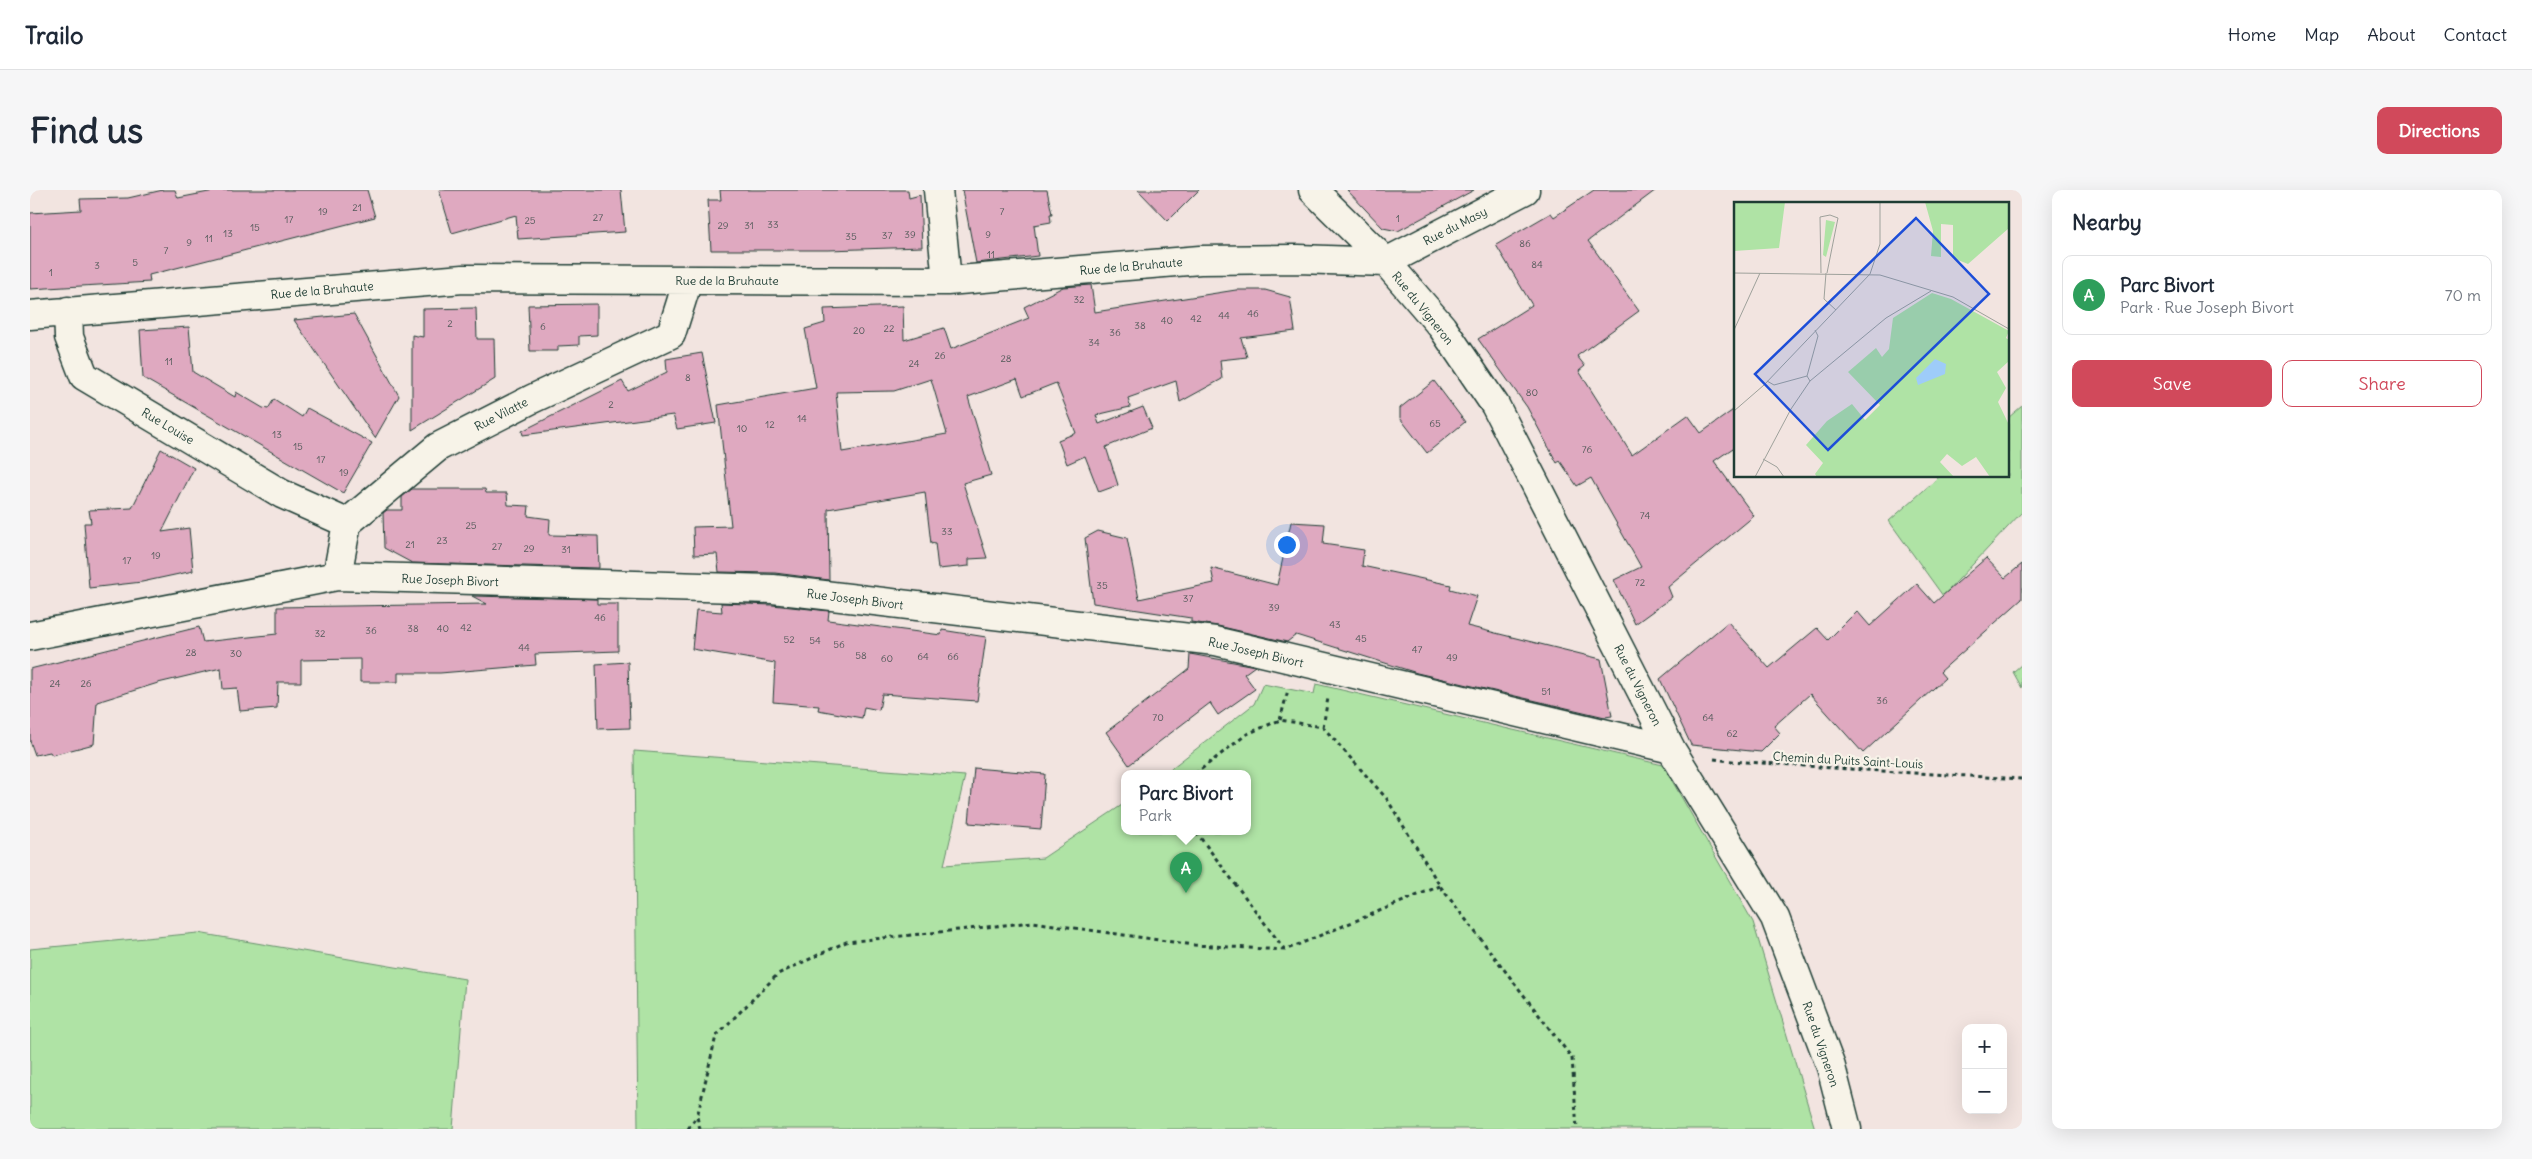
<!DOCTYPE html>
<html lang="en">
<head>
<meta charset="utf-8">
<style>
	body { margin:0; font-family:Delius,sans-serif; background:#f6f6f7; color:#1f2937 }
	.controls { position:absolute; right:15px; bottom:15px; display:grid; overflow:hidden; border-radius:10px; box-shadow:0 5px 20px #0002 }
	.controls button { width:45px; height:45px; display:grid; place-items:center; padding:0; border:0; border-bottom:1px solid #e0e1e3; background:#fff; color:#1f2937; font:25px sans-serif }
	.you { position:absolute; left:1256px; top:354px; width:18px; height:18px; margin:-12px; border:4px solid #fff; border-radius:50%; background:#1a73e8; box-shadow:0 0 0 8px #1a73e833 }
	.badge { display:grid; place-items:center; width:32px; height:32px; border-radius:50%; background:#d1495b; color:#fff; font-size:16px; font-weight:700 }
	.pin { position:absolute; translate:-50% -41px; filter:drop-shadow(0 1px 2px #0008) }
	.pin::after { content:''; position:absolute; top:26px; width:18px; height:15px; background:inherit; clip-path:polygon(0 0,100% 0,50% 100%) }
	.popup { position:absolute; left:1091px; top:580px; width:130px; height:65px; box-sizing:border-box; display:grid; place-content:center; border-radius:10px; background:#fff; filter:drop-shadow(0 1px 4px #0005); font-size:16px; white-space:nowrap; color:#747a83 }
	.popup b { font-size:19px; color:#1f2937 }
	.popup::after { content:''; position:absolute; left:50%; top:100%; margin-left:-10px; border:10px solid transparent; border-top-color:#fff }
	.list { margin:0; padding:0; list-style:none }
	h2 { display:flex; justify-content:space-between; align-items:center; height:65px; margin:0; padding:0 20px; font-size:21px }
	h2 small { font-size:16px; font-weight:400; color:#747a83 }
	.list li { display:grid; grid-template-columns:32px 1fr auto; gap:15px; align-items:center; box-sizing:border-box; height:80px; margin:0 10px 10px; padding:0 10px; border:1px solid #e0e1e3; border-radius:10px }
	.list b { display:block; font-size:19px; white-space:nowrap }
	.list p { margin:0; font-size:16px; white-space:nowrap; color:#747a83 }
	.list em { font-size:16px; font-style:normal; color:#747a83 }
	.actions { display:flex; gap:10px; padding:15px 20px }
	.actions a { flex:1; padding:11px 0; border:1px solid #d1495b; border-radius:10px; text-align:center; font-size:18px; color:#d1495b }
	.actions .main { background:#d1495b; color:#fff }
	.map { position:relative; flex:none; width:1992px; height:939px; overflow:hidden; border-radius:10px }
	header { display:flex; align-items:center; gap:30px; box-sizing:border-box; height:70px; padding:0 25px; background:#fff; border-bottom:1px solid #e0e1e3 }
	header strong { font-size:24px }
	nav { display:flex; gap:28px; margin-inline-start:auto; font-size:18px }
	.intro { display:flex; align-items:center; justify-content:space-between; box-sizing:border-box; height:120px; padding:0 30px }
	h1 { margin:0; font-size:35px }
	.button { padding:12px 22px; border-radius:10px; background:#d1495b; color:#fff; font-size:18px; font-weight:700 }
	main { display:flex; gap:30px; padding:0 30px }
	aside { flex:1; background:#fff; border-radius:10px; box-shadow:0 5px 20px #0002 }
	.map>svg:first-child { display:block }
	.green { fill:#afe3a5; stroke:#67906c }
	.building { fill:#dfa9c0; stroke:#1f3d34; fill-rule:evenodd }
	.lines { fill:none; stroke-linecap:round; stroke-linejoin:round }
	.minor-casing { stroke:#1f3d34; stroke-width:31 }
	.path { stroke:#1f3d34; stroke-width:3; stroke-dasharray:4 4; stroke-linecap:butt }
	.minor { stroke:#f7f3e8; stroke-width:28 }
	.labels { text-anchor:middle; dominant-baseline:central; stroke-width:4.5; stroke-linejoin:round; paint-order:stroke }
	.number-label { font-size:10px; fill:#4f5857 }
	.street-label { font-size:12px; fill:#1f3d34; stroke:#f7f3e8 }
	.inset-road { fill:none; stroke:#9ea19b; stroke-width:1 }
	.view { fill:#1d4ed8; fill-opacity:0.15; stroke:#1d4ed8; stroke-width:2.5 }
	.inset-edge { fill:none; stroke:#1f3d34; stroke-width:2.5 }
</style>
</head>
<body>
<header>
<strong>Trailo</strong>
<nav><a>Home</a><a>Map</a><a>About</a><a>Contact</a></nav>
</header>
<div class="intro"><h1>Find us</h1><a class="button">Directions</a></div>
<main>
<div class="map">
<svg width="1992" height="939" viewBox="0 0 1992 939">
	<rect width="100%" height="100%" fill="#f2e4e0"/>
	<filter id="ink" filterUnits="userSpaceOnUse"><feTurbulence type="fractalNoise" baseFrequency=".02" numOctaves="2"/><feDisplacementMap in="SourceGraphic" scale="10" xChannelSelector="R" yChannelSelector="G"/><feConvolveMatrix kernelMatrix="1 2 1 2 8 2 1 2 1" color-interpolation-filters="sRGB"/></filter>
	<g filter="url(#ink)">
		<path class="green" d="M1992,216V322L1913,406L1859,331L1910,286H1978V228Z
			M1992,474V498L1983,482Z
			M1233,494L1284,504L1286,494L1633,575L1723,732L1785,939H608L604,561L935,586L914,675L1013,668L1095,613V642H1217V584H1134L1224,514Z
			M168,743L435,789L423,939H0V759Z"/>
		<path class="building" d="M133,0H145L148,8L189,0H337L345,27L119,85L120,92L0,99V23L51,20L50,9L98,8Z
			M409,0H591L595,42L488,49L486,25L422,43Z
			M690,0H878L879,8L890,5L892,57L798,60H681L678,10H691Z
			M932,0H1017L1022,24H1020L1021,32L1004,35L1008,66L946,73Z
			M1108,0H1169L1138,31Z
			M1317,0H1444L1368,41L1353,38Z
			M1564,0H1626L1558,51L1609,121L1547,166L1555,176L1549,181L1602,265L1658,225L1671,243L1706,218V256L1684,271L1724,326L1638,397L1642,407L1605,434L1584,390L1611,377L1561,288L1547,296L1530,271L1527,273L1497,217L1448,149L1502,115L1466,55L1521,23L1524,27Z
			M1061,95L1065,122L1206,100H1235L1260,107L1265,141L1211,148L1217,167L1190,170L1192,189L1150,212L1146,191L1098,208L1100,217L1066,225L1069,234L1113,217L1122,238L1076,257L1088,295L1069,302L1055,266L1037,274L1028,250L1046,243L1026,193L993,206L987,189L938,207L961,285L933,293L957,368L939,369V376L908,379L905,353L901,354L895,302L798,319L799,390L745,383L689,382L687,364L664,365L663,337L701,336L688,215L786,198L775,139L795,133L794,119L873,116L874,150L914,138L921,159L999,128L994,117L1033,97ZM901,189L917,244L812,262L806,202L864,201Z
			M567,114V145L549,146V155L528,156V161H500L498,115Z
			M446,118L447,149H464L465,189L382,240V145L393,147V119Z
			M324,124L369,206L345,248L264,130Z
			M159,137L163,182L205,207L206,202L233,218L238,219L244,209L272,227L277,218L342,253L313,303L113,188L110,140Z
			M672,163L686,233L647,239L643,225L493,245L492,241L592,191L598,201L637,182L636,169Z
			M1404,191L1435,232L1397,263L1370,228V218Z
			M131,259L164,278L132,342L159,338L163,381L112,392L59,398L54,333H61L59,320L102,318Z
			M382,299H455L456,303H477L478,315L499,316L498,326L520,329L519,345L568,346L569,378L382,373L354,358L353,323L357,320H372V307Z
			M1261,332L1295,334L1293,354L1334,360L1332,376L1421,395L1420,399L1447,406L1437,436L1571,469L1582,526L1575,527L1387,483L1266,445L1257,452L1188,436L1161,432V428L1063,413L1055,348L1068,341L1097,348L1109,409L1184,393L1181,378L1247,395Z
			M1956,368L1975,388L1992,374V409L1910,482L1915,488L1833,563L1780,504L1744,536L1750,543L1731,562L1661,555L1630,489L1698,432L1739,478L1787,438L1798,450L1827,421L1840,436L1887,394L1904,413Z
			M442,406L567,409V414H588V461L505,464L506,475L410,483H368V492H330V469L271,470V492H248L247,518L210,521L207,498L193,499L191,478L128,493L67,512L64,554L22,565L20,562L5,565L0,551V479L169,437L173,452L247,444V417L457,414Z
			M691,413L742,415L799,421L798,430L911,445L912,440L956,447L947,511L852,504L849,520L834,517L832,528L788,520L789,516L743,512L745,473L662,459L666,420L692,422Z
			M1160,464L1225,476L1214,484L1225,499L1188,525L1180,513L1099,575L1076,542L1159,479Z
			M598,472L600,538L568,539L566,474Z
			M944,578L1015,584L1011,639L939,633Z"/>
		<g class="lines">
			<g class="minor-casing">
				<path id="minor" d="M908,0L917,91
					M1283,0L1356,72L1412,137L1465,215L1641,559L1745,728L1801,877L1817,939
					M38,121L39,147L54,186L252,304L317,333
					M0,125L433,89L917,91L1170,70L1268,69L1356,72L1495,0
					M307,386L317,333L408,257L502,209L641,144L658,90
					M0,446L307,386L743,399L1185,451L1641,559"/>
			</g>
			<path class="path" d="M1250,530L1258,500
				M1293,537L1298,508
				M1684,569C1714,573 1744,573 1775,576C1847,581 1919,585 1992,589
				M1165,584L1217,544L1250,530L1293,537L1357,609L1410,696L1542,868L1547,939
				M1166,642L1255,760L1410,696
				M658,939L666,927
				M670,939L667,927L686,846L748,784L816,752L1003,732L1164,755L1255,760"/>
			<use href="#minor" class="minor"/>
		</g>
	</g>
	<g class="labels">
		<g class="number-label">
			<text x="327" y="17">21</text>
			<text x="293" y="21">19</text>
			<text x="972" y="21">7</text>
			<text x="568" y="27">27</text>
			<text x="1368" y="28">1</text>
			<text x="259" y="29">17</text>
			<text x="500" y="30">25</text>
			<text x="743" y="34">33</text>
			<text x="693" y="35">29</text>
			<text x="719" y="35">31</text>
			<text x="225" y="37">15</text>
			<text x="198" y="43">13</text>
			<text x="880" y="44">39</text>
			<text x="958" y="44">9</text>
			<text x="857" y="45">37</text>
			<text x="821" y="46">35</text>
			<text x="179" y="48">11</text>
			<text x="159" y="52">9</text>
			<text x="1495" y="53">86</text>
			<text x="136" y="60">7</text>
			<text x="961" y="64">11</text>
			<text x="105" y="72">5</text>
			<text x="1507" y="74">84</text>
			<text x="67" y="75">3</text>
			<text x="21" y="82">1</text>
			<text x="1049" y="109">32</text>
			<text x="1223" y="123">46</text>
			<text x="1194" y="125">44</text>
			<text x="1166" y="128">42</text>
			<text x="1137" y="130">40</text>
			<text x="420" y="133">2</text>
			<text x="1110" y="135">38</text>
			<text x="513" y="136">6</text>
			<text x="859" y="138">22</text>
			<text x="829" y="140">20</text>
			<text x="1085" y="142">36</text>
			<text x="1064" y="152">34</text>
			<text x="910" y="165">26</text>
			<text x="976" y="168">28</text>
			<text x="139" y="171">11</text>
			<text x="884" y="173">24</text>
			<text x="658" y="187">8</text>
			<text x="1502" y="202">80</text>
			<text x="581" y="214">2</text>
			<text x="772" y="228">14</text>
			<text x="1405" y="233">65</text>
			<text x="740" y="234">12</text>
			<text x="712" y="238">10</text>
			<text x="247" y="244">13</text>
			<text x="268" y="256">15</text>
			<text x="1557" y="259">76</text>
			<text x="291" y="269">17</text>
			<text x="314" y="282">19</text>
			<text x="1615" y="325">74</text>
			<text x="441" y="335">25</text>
			<text x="917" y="341">33</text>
			<text x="412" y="350">23</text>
			<text x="380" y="354">21</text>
			<text x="467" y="356">27</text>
			<text x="499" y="358">29</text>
			<text x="536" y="359">31</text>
			<text x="126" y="365">19</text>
			<text x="97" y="370">17</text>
			<text x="1610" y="392">72</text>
			<text x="1072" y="395">35</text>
			<text x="1158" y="408">37</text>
			<text x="1244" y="417">39</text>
			<text x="570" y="427">46</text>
			<text x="1305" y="434">43</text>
			<text x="436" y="437">42</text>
			<text x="383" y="438">38</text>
			<text x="413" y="438">40</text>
			<text x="341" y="440">36</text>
			<text x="290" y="443">32</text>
			<text x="1331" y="448">45</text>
			<text x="759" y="449">52</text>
			<text x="785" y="450">54</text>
			<text x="809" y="454">56</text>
			<text x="494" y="457">44</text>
			<text x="1387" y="459">47</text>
			<text x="161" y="462">28</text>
			<text x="206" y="463">30</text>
			<text x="831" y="465">58</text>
			<text x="893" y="466">64</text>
			<text x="923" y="466">66</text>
			<text x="1422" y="467">49</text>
			<text x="857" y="468">60</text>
			<text x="25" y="493">24</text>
			<text x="56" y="493">26</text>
			<text x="1516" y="501">51</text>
			<text x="1852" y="510">36</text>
			<text x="1128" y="527">70</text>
			<text x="1678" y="527">64</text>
			<text x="1702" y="543">62</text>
		</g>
		<g class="street-label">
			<text transform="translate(1425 36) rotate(-27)">Rue du Masy</text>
			<text transform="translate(1101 76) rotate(-5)">Rue de la Bruhaute</text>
			<text x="697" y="90">Rue de la Bruhaute</text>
			<text transform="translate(292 100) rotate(-5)">Rue de la Bruhaute</text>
			<text transform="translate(1393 118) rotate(51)">Rue du Vigneron</text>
			<text transform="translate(471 224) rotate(-27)">Rue Vilatte</text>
			<text transform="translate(138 236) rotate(31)">Rue Louise</text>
			<text transform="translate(420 390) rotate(2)">Rue Joseph Bivort</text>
			<text transform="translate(825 409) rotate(7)">Rue Joseph Bivort</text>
			<text transform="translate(1226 462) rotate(13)">Rue Joseph Bivort</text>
			<text transform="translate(1608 495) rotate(63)">Rue du Vigneron</text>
			<text transform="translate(1818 570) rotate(3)">Chemin du Puits Saint-Louis</text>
			<text transform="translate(1791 854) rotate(71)">Rue du Vigneron</text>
		</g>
	</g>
	<g transform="translate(1704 12)">
		<rect width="275" height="275" fill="#f2e4e0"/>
		<path d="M0,0H51L45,46L0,49ZM191,0H275V26L234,62L219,56V23L207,22V55L197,54L199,29ZM92,18L101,20L92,55L89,53ZM198,91L217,97L275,129L272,136L275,138V159L263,170L272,186L264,200L275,223V275H256L242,255L228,264L213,252L206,260L220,275H83L81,272L89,261L72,243L93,219L118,202L131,218L146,203L114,170L142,146L148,155L155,147L159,116Z" fill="#afe3a5"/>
		<path d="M201,157L212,162L211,172L184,183L182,176Z" fill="#9eccf9"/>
		<path class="inset-road" d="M0,71L146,73L219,95L275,127M87,71L86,15L96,13L104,16L93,71M92,71L90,97L102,108M0,128L26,71M33,179L40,183L73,174M76,179L73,174L84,134L81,128M0,209L30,183L136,72L146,42V0M29,257L43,265L50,275M21,275L57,207L76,179L152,116L197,89"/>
		<path class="view" d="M182,16L255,92L94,248L21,172Z"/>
		<rect width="275" height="275" class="inset-edge"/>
	</g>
</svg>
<div class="controls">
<button>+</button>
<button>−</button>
</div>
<div class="you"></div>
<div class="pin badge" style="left:1156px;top:703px;background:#2e9e5b">A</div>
<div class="popup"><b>Parc Bivort</b>Park</div>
</div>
<aside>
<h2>Nearby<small></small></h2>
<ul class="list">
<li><span class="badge" style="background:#2e9e5b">A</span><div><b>Parc Bivort</b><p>Park · Rue Joseph Bivort</p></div><em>70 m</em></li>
</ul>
<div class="actions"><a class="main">Save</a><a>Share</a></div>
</aside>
</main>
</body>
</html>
